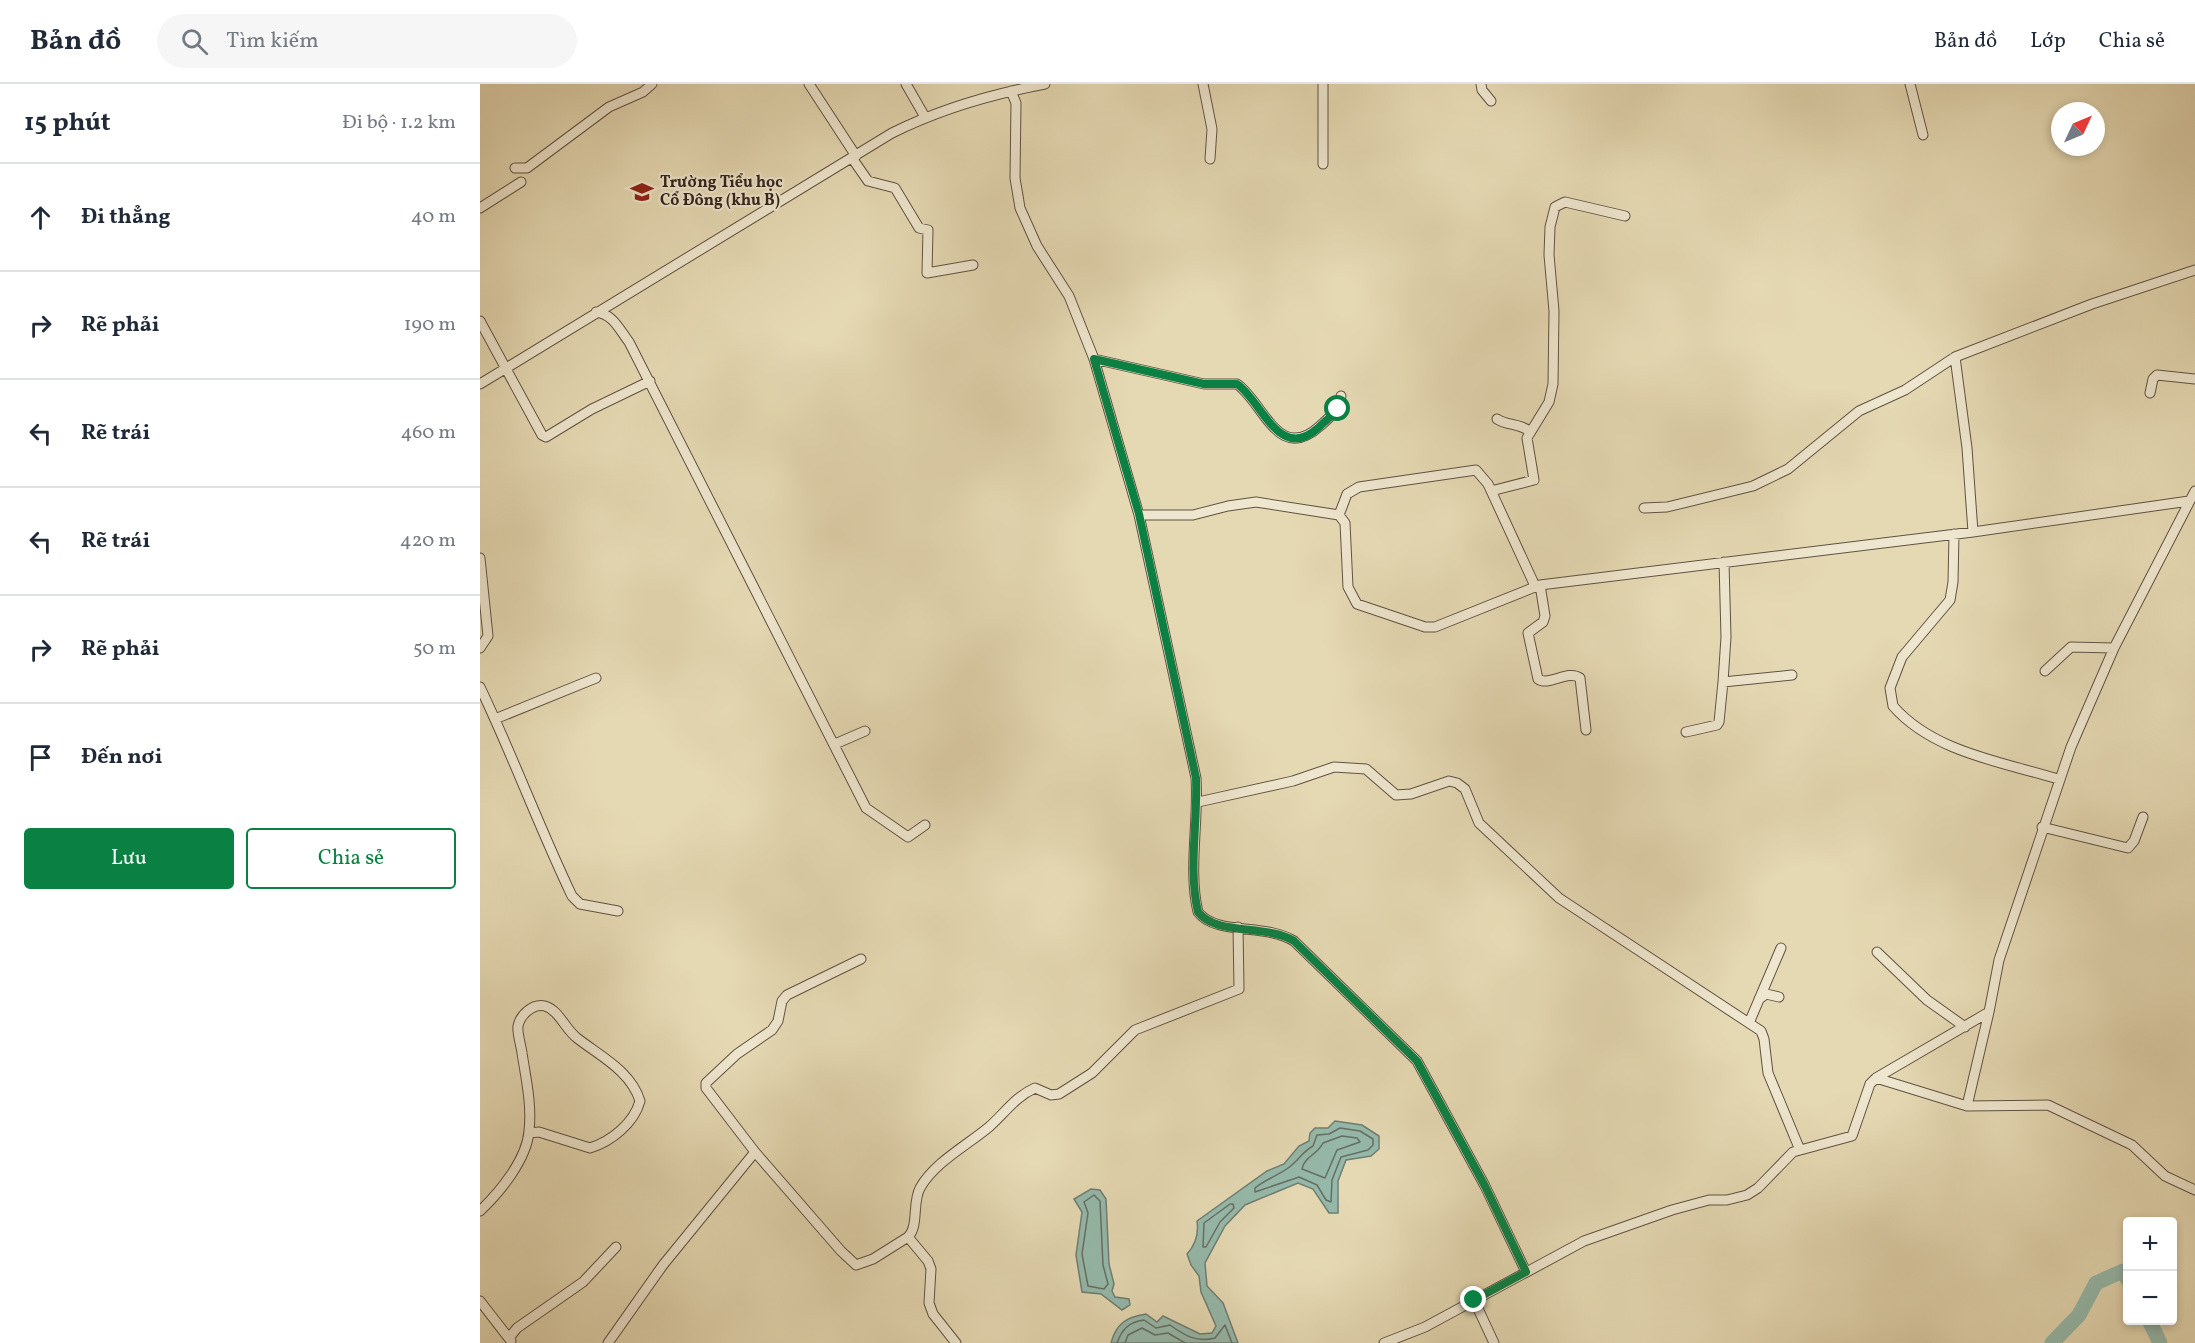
<!DOCTYPE html>
<html lang="vi">
<head>
<meta charset="utf-8">
<style>
	body { margin:0; font-family:Vollkorn,serif; background:#f6f6f7; color:#1f2937 }
	.controls { position:absolute; right:18px; bottom:18px; display:grid; overflow:hidden; border-radius:6px; box-shadow:0 3px 9px #0003 }
	.controls button { width:54px; height:54px; display:grid; place-items:center; padding:0; border:0; border-bottom:2px solid #e0e1e3; background:#fff; color:#1f2937; font:30px sans-serif }
	.compass { position:absolute; left:1571px; top:18px; width:54px; height:54px; border-radius:50%; background:#fff; box-shadow:0 3px 9px #0003; rotate:46deg }
	.stop { position:absolute; width:18px; height:18px; margin:-14px; border:4px solid #0b8043; border-radius:50%; background:#fff }
	.stop.end { background:#0b8043; border-color:#fff; box-shadow:0 2px 6px #0008 }
	.list { margin:0; padding:0; list-style:none }
	h2 { display:flex; justify-content:space-between; align-items:center; height:78px; margin:0; padding:0 24px; font-size:26px }
	h2 small { font-size:20px; font-weight:400; color:#747a83 }
	.list li { display:grid; grid-template-columns:39px 1fr auto; gap:18px; align-items:center; box-sizing:border-box; height:108px; padding:0 24px; border-top:2px solid #e0e1e3 }
	.list b { display:block; font-size:22px; white-space:nowrap }
	.list em { font-size:20px; font-style:normal; color:#747a83 }
	.actions { display:flex; gap:12px; padding:18px 24px }
	.actions a { flex:1; padding:14px 0; border:2px solid #0b8043; border-radius:6px; text-align:center; font-size:21px; color:#0b8043 }
	.actions .main { background:#0b8043; color:#fff }
	.icon { flex:none; width:33px; height:33px; fill:none; stroke:currentColor; stroke-width:2; stroke-linecap:round; stroke-linejoin:round }
	.map { position:relative; flex:none; width:1715px; height:1259px; overflow:hidden }
	header { display:flex; align-items:center; gap:36px; box-sizing:border-box; height:84px; padding:0 30px; background:#fff; border-bottom:2px solid #e0e1e3 }
	header strong { font-size:28px }
	nav { display:flex; gap:33px; margin-inline-start:auto; font-size:21px }
	.search { width:420px; height:54px; background:#f6f6f7; display:flex; align-items:center; gap:15px; box-sizing:border-box; padding:0 21px; border-radius:33px; color:#747a83; font-size:22px }
	main { display:flex }
	aside { flex:1; background:#fff }
	.map>svg:first-child { display:block }
	.water { fill:#96baac; stroke:#6e7f74; stroke-width:1.5 }
	.lines { fill:none; stroke-linecap:round; stroke-linejoin:round }
	.shore { stroke:#647066; stroke-width:1.5 }
	.river { stroke:#96baac; stroke-width:15 }
	.street-casing { stroke:#605344; stroke-width:11 }
	.street { stroke:#eee6ce; stroke-width:9 }
	.route { stroke:#0b8043; stroke-width:8 }
	.labels { text-anchor:middle; dominant-baseline:central; stroke-width:4.5; stroke-linejoin:round; paint-order:stroke }
	.poi-label { font-size:16px; font-weight:bold; fill:#33261f; stroke:#eee6ce; text-anchor:start }
</style>
</head>
<body>
<header>
<strong>Bản đồ</strong>
<div class="search"><svg class="icon" aria-label="search" viewBox="0 0 24 24"><circle cx="10" cy="10" r="6"/><path d="M15 15l6 6"/></svg>Tìm kiếm</div>
<nav><a>Bản đồ</a><a>Lớp</a><a>Chia sẻ</a></nav>
</header>
<main>
<aside>
<h2>15 phút<small>Đi bộ · 1.2 km</small></h2>
<ul class="list">
<li><svg class="icon" aria-label="ahead" viewBox="0 0 24 24"><path d="M12 20V5M6 11l6-6 6 6"/></svg><div><b>Đi thẳng</b></div><em>40 m</em></li>
<li><svg class="icon" aria-label="right" viewBox="0 0 24 24"><path d="M7 20v-9h11M14 6l5 5-5 5"/></svg><div><b>Rẽ phải</b></div><em>190 m</em></li>
<li><svg class="icon" aria-label="left" viewBox="0 0 24 24"><path d="M17 20v-9H6M10 6l-5 5 5 5"/></svg><div><b>Rẽ trái</b></div><em>460 m</em></li>
<li><svg class="icon" aria-label="left" viewBox="0 0 24 24"><path d="M17 20v-9H6M10 6l-5 5 5 5"/></svg><div><b>Rẽ trái</b></div><em>420 m</em></li>
<li><svg class="icon" aria-label="right" viewBox="0 0 24 24"><path d="M7 20v-9h11M14 6l5 5-5 5"/></svg><div><b>Rẽ phải</b></div><em>50 m</em></li>
<li><svg class="icon" aria-label="arrive" viewBox="0 0 24 24"><path d="M6 21V4h12l-3 4 3 4H6"/></svg><div><b>Đến nơi</b></div></li>
</ul>
<div class="actions"><a class="main">Lưu</a><a>Chia sẻ</a></div>
</aside>
<div class="map">
<svg width="1715" height="1259" viewBox="0 0 1715 1259">
	<rect width="100%" height="100%" fill="#e5d9b3"/>
	<filter id="stains"><feTurbulence type="fractalNoise" baseFrequency=".00333" numOctaves="4"/><feColorMatrix values="0 0 0 0 .2 0 0 0 0 .09 0 0 0 0 .02 0 0 0 .5 -.17"/></filter>
	<radialGradient id="worn" r=".72"><stop offset=".6" stop-color="#630" stop-opacity="0"/><stop offset="1" stop-color="#630" stop-opacity=".3"/></radialGradient>
	<path class="water" d="M855,1037L882,1041L899,1052V1065L891,1072L866,1076L858,1097V1129H849L833,1105L818,1099L765,1121L745,1142L725,1179L727,1202L743,1219L758,1259H631C636,1240 646,1233 666,1230L677,1238L683,1232L720,1250L732,1249L736,1242L721,1208L719,1192L711,1181L707,1170C716,1160 719,1150 717,1137L787,1087L804,1080L819,1062L829,1057L830,1049L835,1044H848Z
		M611,1105L620,1106L626,1115L629,1180L634,1200L632,1207L635,1213L649,1215L650,1221L642,1226L621,1210L602,1208L596,1171L602,1128L594,1115Z"/>
	<g class="lines">
		<path class="shore" d="M860,1044L880,1047L893,1055V1061L888,1066L861,1073L852,1096L851,1118L846,1116L837,1101L819,1093L775,1108V1104C786,1095 797,1092 808,1084C818,1077 822,1068 833,1062L837,1051L849,1050Z
			M862,1052L877,1054L880,1058L857,1066L845,1094L822,1085C824,1073 838,1070 843,1059Z
			M614,1111L620,1117L623,1181L628,1200L624,1205L608,1202L602,1170L608,1129L604,1118Z
			M750,1120H753L754,1124L740,1138L726,1163H723L724,1139Z
			M637,1259C642,1245 649,1238 664,1236L676,1244L690,1241C704,1251 716,1259 735,1254L745,1241L752,1259
			M645,1259L648,1251L662,1244L675,1251L688,1249L705,1259"/>
		<path class="river" d="M1669,1236L1680,1259
			M1572,1259L1599,1231L1616,1199L1643,1187L1648,1196"/>
		<g class="street-casing">
			<path id="street" d="M329,0L376,72
				M426,0L445,33
				M723,0L732,45L730,75
				M1001,0L1002,6L1011,17
				M1430,0L1443,51
				M531,7L536,19L535,94L540,124L557,162L589,212L614,275L659,431L716,694C719,736 708,787 718,828C736,852 786,839 814,857L937,977L1005,1102L1046,1188
				M372,74L388,97L415,104L439,144L448,146L447,189L493,181
				M843,80V0
				M35,84H47L129,23L163,8L172,0
				M0,124L41,98
				M116,228C133,230 139,245 149,258L386,724L428,753L445,741
				M0,237L62,351L66,353L112,325L170,297
				M1475,273L1612,220L1715,186
				M614,275L724,300H757C784,319 798,380 840,342C850,333 858,327 861,312
				M0,300L412,49C460,25 512,10 565,0
				M1670,309L1673,295L1677,291L1715,295
				M1017,335C1027,342 1041,339 1050,348
				M1011,407L1054,396L1047,354L1069,318L1073,300L1074,227L1069,171L1070,143L1075,123L1085,118L1145,132
				M1164,424L1187,423L1273,402L1308,385L1379,327L1425,306L1475,273L1487,364L1493,448
				M659,431H713L748,422L776,418L859,431L865,439L868,503L877,520L945,543H955L1060,501L1493,448L1709,417
				M859,431L867,410L879,403L996,386L1008,400L1055,502
				M1474,450L1473,498L1470,516L1422,573L1410,604L1413,622C1453,668 1522,678 1578,695
				M0,474L8,552L0,564
				M1244,478L1246,553L1243,598L1312,591
				M1060,501L1065,532L1063,538L1048,549L1058,595C1069,603 1088,585 1100,594L1106,646
				M1565,587L1591,563L1634,564
				M0,603C33,672 59,743 92,812L100,820L138,827
				M15,635L116,594
				M1206,648L1237,641L1239,638L1243,598
				M355,660L385,647
				M718,718L813,697L854,683L886,685L916,711L931,710L969,697L977,699L985,705L999,739L1079,814L1281,947L1284,955L1288,989L1320,1066
				M1562,743L1648,764L1654,757L1663,733
				M1397,868L1447,916L1485,943
				M1279,915L1286,910L1299,913
				M1269,939L1301,864
				M1396,994L1487,1022L1568,1021L1652,1061L1685,1092L1715,1106
				M1487,1022L1509,928
				M275,1068L226,1004V999L257,970L292,946L298,937L302,917L307,911L381,875
				M0,1127C20,1108 47,1075 49,1047C52,1021 46,995 42,969C41,961 37,950 38,942C40,931 53,919 65,922C79,926 85,945 97,954C120,972 151,987 160,1017C154,1039 132,1057 110,1064L59,1048L49,1049
				M428,1153C439,1142 432,1119 440,1104C455,1078 486,1062 509,1043C524,1030 536,1012 555,1004L571,1011L579,1010L612,989L655,946L759,905L758,843
				M994,1216L1014,1259
				M0,1217L31,1257
				M29,1254L37,1244L103,1198L136,1163
				M128,1259L183,1181L275,1068L361,1167L376,1181L393,1175L428,1153L448,1177L451,1185L449,1219L453,1230L476,1259
				M904,1259L945,1243L1104,1157L1192,1126L1229,1116H1247L1267,1111L1278,1104L1313,1068L1372,1052L1390,1000L1396,994L1509,928L1519,876L1591,663L1634,564L1715,407"/>
		</g>
		<use href="#street" class="street"/>
	</g>
	<g class="lines">
		<path class="route" d="M858,325C852,332 844,338 838,344C799,379 782,317 757,300H724L614,275L659,430L716,694C718,737 708,785 718,828C736,852 786,840 814,857L937,977L1005,1102L1046,1188L994,1216"/>
	</g>
	<defs>
		<g id="school-bare" transform="scale(1.8)"><path d="M0-5L7-2L0 1L-7-2ZM-4 1L0 2.5L4 1V4Q0 6-4 4Z" fill="#8f2418" stroke="#eee6ce" stroke-width="2.5" paint-order="stroke"/></g>
	</defs>
	<g fill-rule="evenodd">
		<use href="#school-bare" x="162" y="108"/>
	</g>
	<g class="labels">
		<g class="poi-label">
			<text x="180" y="99">Trường Tiểu học<tspan x="180" dy="18">Cổ Đông (khu B)</tspan></text>
		</g>
	</g>
	<rect width="100%" height="100%" filter="url(#stains)"/>
	<rect width="100%" height="100%" fill="url(#worn)"/>
</svg>
<div class="controls">
<button>+</button>
<button>−</button>
</div>
<svg class="compass" viewBox="-18 -18 36 36"><path d="M0-13l5 13h-10z" fill="#e53935"/><path d="M0 13l5-13h-10z" fill="#747a83"/></svg>
<div class="stop" style="left:858px;top:325px"></div>
<div class="stop end" style="left:994px;top:1216px"></div>
</div>
</main>
</body>
</html>
